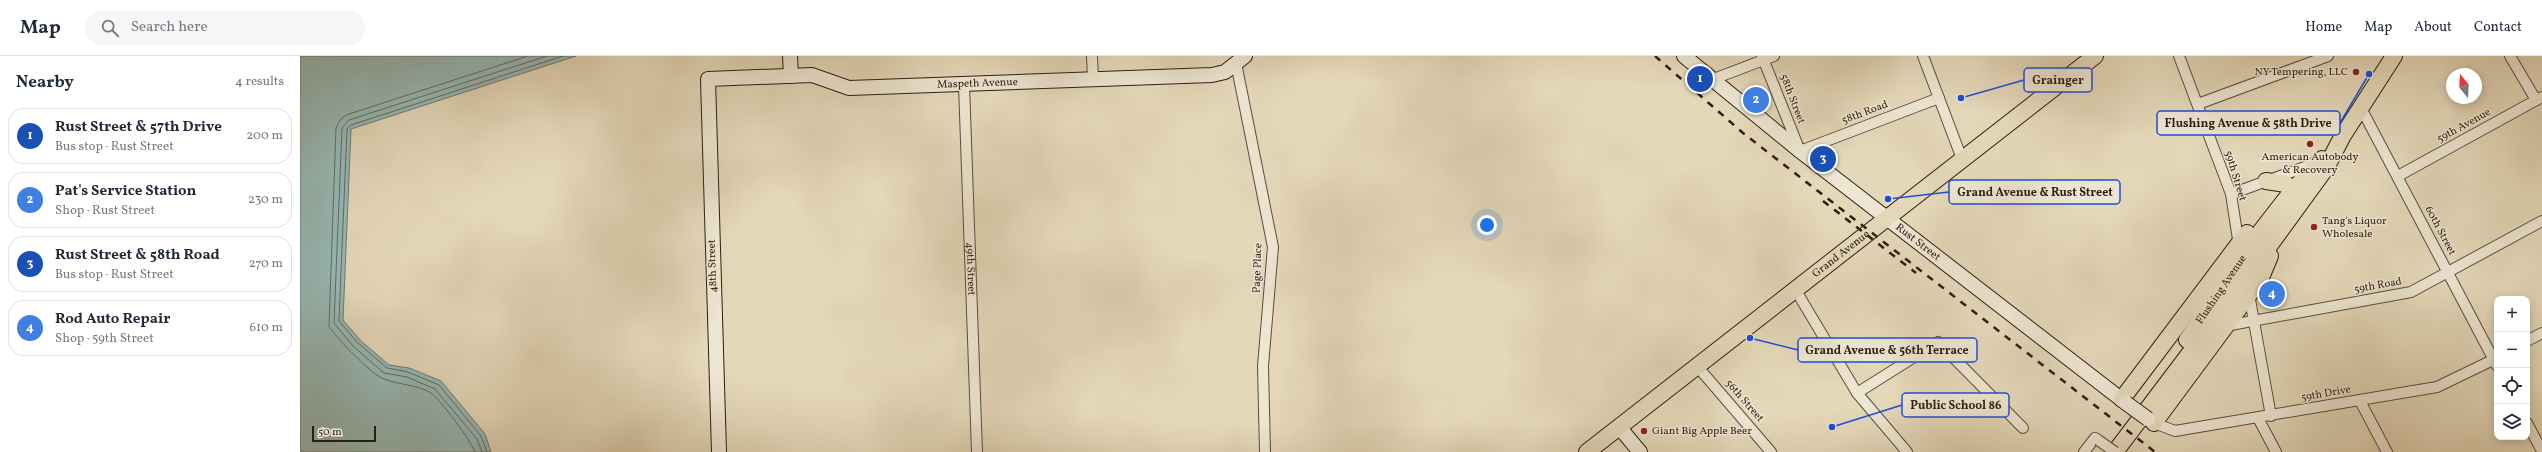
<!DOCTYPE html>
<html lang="en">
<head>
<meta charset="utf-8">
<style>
	body { margin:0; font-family:Vollkorn,serif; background:#f6f6f7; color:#1f2937 }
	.controls { position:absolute; right:12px; bottom:12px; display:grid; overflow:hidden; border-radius:8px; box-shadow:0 2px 10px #0003 }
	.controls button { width:36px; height:36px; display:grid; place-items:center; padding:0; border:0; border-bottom:1px solid #e0e1e3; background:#fff; color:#1f2937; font:20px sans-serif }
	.compass { position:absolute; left:2146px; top:12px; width:36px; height:36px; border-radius:50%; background:#fff; box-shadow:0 2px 10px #0003; rotate:342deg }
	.scale { position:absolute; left:12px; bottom:10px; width:64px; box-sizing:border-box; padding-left:4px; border:2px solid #2d1e13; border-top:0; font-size:11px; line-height:14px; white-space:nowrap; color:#2d1e13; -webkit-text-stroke:3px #ede6d2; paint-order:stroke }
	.you { position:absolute; left:1187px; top:169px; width:14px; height:14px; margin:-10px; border:3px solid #fff; border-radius:50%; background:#1a73e8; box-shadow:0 0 0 6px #1a73e833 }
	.badge { display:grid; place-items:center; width:26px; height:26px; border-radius:50%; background:#111827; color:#fff; font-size:13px; font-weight:700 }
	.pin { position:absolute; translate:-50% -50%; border:2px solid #fff; box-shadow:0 1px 4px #0006 }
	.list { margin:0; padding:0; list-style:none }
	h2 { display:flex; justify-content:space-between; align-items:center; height:52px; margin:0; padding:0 16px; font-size:17px }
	h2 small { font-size:13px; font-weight:400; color:#747a83 }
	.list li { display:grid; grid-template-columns:26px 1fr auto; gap:12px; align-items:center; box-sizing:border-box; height:56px; margin:0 8px 8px; padding:0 8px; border:1px solid #e0e1e3; border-radius:16px }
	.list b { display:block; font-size:15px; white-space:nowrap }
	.list p { margin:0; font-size:13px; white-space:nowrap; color:#747a83 }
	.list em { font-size:13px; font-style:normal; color:#747a83 }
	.icon { flex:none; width:22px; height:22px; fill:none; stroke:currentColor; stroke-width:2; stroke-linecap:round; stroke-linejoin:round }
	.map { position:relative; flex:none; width:2242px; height:396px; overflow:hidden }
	header { display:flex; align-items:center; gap:24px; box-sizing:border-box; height:56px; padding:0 20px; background:#fff; border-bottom:1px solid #e0e1e3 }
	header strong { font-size:19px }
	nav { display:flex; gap:22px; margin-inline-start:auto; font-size:14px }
	.search { width:280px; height:36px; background:#f6f6f7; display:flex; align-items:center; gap:10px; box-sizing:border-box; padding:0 14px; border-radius:22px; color:#747a83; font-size:15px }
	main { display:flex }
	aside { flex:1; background:#fff }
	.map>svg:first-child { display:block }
	.water { fill:#97b9b5; stroke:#6d7b74 }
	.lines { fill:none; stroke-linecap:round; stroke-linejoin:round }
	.shore { stroke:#626c64; stroke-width:1 }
	.street-casing { stroke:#5b4c3c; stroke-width:12 }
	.secondary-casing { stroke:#2d1e13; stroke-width:16 }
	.primary-casing { stroke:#2d1e13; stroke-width:18 }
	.street { stroke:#ede6d2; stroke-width:10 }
	.secondary { stroke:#ede6d2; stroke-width:14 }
	.primary { stroke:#e4d8b9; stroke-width:16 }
	.rail { stroke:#2d1e13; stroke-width:2.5; stroke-dasharray:7 7; stroke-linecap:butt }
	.street-bridge-casing { stroke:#5b4c3c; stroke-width:12; stroke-linecap:butt }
	.secondary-bridge-casing { stroke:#2d1e13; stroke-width:16; stroke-linecap:butt }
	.street-bridge { stroke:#ede6d2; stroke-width:10 }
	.secondary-bridge { stroke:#ede6d2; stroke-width:14 }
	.poi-dot { fill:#8f2418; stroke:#ede6d2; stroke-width:1.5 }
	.labels { text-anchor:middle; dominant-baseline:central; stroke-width:3; stroke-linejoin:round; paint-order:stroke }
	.poi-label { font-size:11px; fill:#2d1e13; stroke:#ede6d2; text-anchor:start }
	.street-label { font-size:11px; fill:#2d1e13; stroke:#ede6d2 }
	.leader { fill:none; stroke:#1d4ed8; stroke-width:1.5 }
	.callout-dot { fill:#1d4ed8; stroke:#ede6d2; stroke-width:1.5 }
	.callout { fill:#ede6d2; stroke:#1d4ed8; stroke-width:1.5 }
	.callout-label { font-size:12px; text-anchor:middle; font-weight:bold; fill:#2d1e13 }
</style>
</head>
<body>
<header>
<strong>Map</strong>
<div class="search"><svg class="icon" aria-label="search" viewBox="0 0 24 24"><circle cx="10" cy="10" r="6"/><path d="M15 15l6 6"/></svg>Search here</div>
<nav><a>Home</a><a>Map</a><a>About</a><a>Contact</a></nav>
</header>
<main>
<aside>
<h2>Nearby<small>4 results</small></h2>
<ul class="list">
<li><span class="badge" style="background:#1a4fb4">1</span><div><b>Rust Street &amp; 57th Drive</b><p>Bus stop · Rust Street</p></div><em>200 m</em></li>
<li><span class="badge" style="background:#3f7fe0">2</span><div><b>Pat's Service Station</b><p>Shop · Rust Street</p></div><em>230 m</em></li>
<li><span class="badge" style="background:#1a4fb4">3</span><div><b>Rust Street &amp; 58th Road</b><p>Bus stop · Rust Street</p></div><em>270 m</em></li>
<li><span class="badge" style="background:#3f7fe0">4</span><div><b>Rod Auto Repair</b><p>Shop · 59th Street</p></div><em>610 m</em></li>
</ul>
</aside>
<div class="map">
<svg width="2242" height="396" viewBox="0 0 2242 396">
	<rect width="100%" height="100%" fill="#e4d8b9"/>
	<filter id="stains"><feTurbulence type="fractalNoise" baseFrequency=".005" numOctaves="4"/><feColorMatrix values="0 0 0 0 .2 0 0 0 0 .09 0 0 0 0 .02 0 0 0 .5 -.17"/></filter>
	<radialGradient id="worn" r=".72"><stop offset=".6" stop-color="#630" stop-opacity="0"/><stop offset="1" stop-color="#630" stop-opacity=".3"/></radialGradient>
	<path class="water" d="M0,0H276L51,73L43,264L60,284L89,309L109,312L141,325L185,378L191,396H0Z"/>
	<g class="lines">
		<path class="shore" d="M175,396C171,385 141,344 131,337C116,328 99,329 84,323C72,319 35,281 29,270L36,72L40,64L46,59L228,0
			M182,396L177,383L135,333L107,321L84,317L53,290L34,267L42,72L49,64L247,0
			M187,396L181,380L139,329L108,316L87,312L57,286L39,265L47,73L51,69L263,0"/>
		<g class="street-casing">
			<g id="street">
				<path d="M792,0L793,24"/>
				<path d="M1462,0L1500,95L1639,42"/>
				<path d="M1623,0L1662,103"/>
				<path d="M1879,0L1931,138L1939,190"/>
				<path d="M2210,0L2236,44"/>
				<path d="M936,7L973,191L963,310L965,396"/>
				<path d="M1411,24L1474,0"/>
				<path id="s1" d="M664,29L677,396"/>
				<path d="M1898,48L2028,0"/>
				<path d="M2061,52L2197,310"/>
				<path d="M2098,120L2242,41"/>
				<path d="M1931,138L2016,107"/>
				<path d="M1495,233L1557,337L1607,396"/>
				<path d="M1949,238L1971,360"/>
				<path d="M1925,270L2111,236L2242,165"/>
				<path d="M2227,285L2242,277"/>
				<path d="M1397,310L1471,396"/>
				<path d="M1557,337L1638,286L1723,372"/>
				<path d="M2060,345L2087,396"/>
				<path d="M1958,362L1976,396"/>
				<path d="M1854,367L1875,375L2137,331L2197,302"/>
				<path d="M2227,367L2242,395"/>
				<path d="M1784,396L1795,382L1798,384"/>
			</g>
		</g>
		<g class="secondary-casing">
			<g id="secondary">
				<path d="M490,0L491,20"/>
				<path id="s2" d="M1384,0L1500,95L1826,347"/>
				<path d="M1319,371L1340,396"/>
				<path id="s3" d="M419,396L408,23L512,19L549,32L912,19L925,16L945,0"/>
			</g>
		</g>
		<g class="primary-casing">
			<g id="primary">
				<path d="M1966,125L1986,128L1999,143"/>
				<path id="s4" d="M1887,284L1961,175L1992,135L2022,103"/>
				<path d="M1822,343L1947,177"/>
				<path d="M1854,367L1960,224L1970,200"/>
				<path id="s5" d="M1287,396L1795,0"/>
				<path d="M1815,396L1924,252L2026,112L2042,81L2094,0"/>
			</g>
		</g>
		<use href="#street" class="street"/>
		<use href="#secondary" class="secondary"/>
		<use href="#primary" class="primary"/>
		<path class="rail" d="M1355,0L1443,77L1855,396
			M1523,145L1616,217"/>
		<g class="street-bridge-casing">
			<path id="street-bridge" d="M1798,384L1815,396"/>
		</g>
		<g class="secondary-bridge-casing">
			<path id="secondary-bridge" d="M1826,347L1848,363"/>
		</g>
		<use href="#street-bridge" class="street-bridge"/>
		<use href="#secondary-bridge" class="secondary-bridge"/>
	</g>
	<g class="poi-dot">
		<circle cx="2056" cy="16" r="4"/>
		<circle cx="2010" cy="88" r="4"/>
		<circle cx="2014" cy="171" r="4"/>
		<circle cx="1344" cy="375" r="4"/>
	</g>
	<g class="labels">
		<g class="poi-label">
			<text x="2048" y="16" text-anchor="end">NY Tempering, LLC</text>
			<text x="2010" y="101" text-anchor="middle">American Autobody<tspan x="2010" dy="13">&amp; Recovery</tspan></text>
			<text x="2022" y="165">Tang's Liquor<tspan x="2022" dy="13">Wholesale</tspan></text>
			<text x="1352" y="375">Giant Big Apple Beer</text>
		</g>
		<g class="street-label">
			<text stroke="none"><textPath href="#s3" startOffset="645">Maspeth Avenue</textPath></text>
			<text transform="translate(1492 43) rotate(69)">58th Street</text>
			<text transform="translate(1565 57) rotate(-21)">58th Road</text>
			<text transform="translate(2164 70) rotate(-29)">59th Avenue</text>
			<text transform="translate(1935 120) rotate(73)">59th Street</text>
			<text transform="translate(2140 175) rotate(62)">60th Street</text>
			<text stroke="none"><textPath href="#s2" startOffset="299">Rust Street</textPath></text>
			<text stroke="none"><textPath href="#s5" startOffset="322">Grand Avenue</textPath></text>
			<text transform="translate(413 210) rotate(-92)">48th Street</text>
			<text transform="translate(958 212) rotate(-88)">Page Place</text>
			<text stroke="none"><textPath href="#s1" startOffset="184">49th Street</textPath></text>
			<text transform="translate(2078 230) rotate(-10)">59th Road</text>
			<text stroke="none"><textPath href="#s4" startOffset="61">Flushing Avenue</textPath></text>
			<text transform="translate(2026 338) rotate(-10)">59th Drive</text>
			<text transform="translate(1444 345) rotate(49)">56th Street</text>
		</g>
	</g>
	<path class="leader" d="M1661 42L1724 24M2069 18L2040 67M1588 143L1649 136M1450 282L1498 294M1532 371L1602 349"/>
	<g class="callout-dot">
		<circle cx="1661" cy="42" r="4"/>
		<circle cx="2069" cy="18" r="4"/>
		<circle cx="1588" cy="143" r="4"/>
		<circle cx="1450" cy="282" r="4"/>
		<circle cx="1532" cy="371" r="4"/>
	</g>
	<g class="callout">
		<rect x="1724" y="12" width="68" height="24" rx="4"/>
		<rect x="1857" y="55" width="183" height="24" rx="4"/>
		<rect x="1649" y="124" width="171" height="24" rx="4"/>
		<rect x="1498" y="282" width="179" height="24" rx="4"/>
		<rect x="1602" y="337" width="107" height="24" rx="4"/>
	</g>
	<g class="callout-label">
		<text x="1758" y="28">Grainger</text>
		<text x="1948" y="71">Flushing Avenue &amp; 58th Drive</text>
		<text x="1735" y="140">Grand Avenue &amp; Rust Street</text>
		<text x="1587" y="298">Grand Avenue &amp; 56th Terrace</text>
		<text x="1656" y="353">Public School 86</text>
	</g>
	<rect width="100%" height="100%" filter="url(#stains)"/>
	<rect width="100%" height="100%" fill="url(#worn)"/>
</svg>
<div class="controls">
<button>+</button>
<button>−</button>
<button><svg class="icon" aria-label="locate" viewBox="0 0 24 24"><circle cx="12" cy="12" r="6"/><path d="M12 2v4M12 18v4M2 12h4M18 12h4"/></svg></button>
<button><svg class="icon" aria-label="layers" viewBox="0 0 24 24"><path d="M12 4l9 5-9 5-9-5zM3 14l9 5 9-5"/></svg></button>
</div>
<svg class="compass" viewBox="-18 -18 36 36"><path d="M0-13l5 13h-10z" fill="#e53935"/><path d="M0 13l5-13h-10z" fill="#747a83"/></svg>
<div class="scale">50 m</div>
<div class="you"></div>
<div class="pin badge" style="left:1400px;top:23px;background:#1a4fb4">1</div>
<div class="pin badge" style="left:1456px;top:44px;background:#3f7fe0">2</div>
<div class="pin badge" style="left:1523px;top:103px;background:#1a4fb4">3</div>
<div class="pin badge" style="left:1972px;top:238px;background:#3f7fe0">4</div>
</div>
</main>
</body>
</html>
